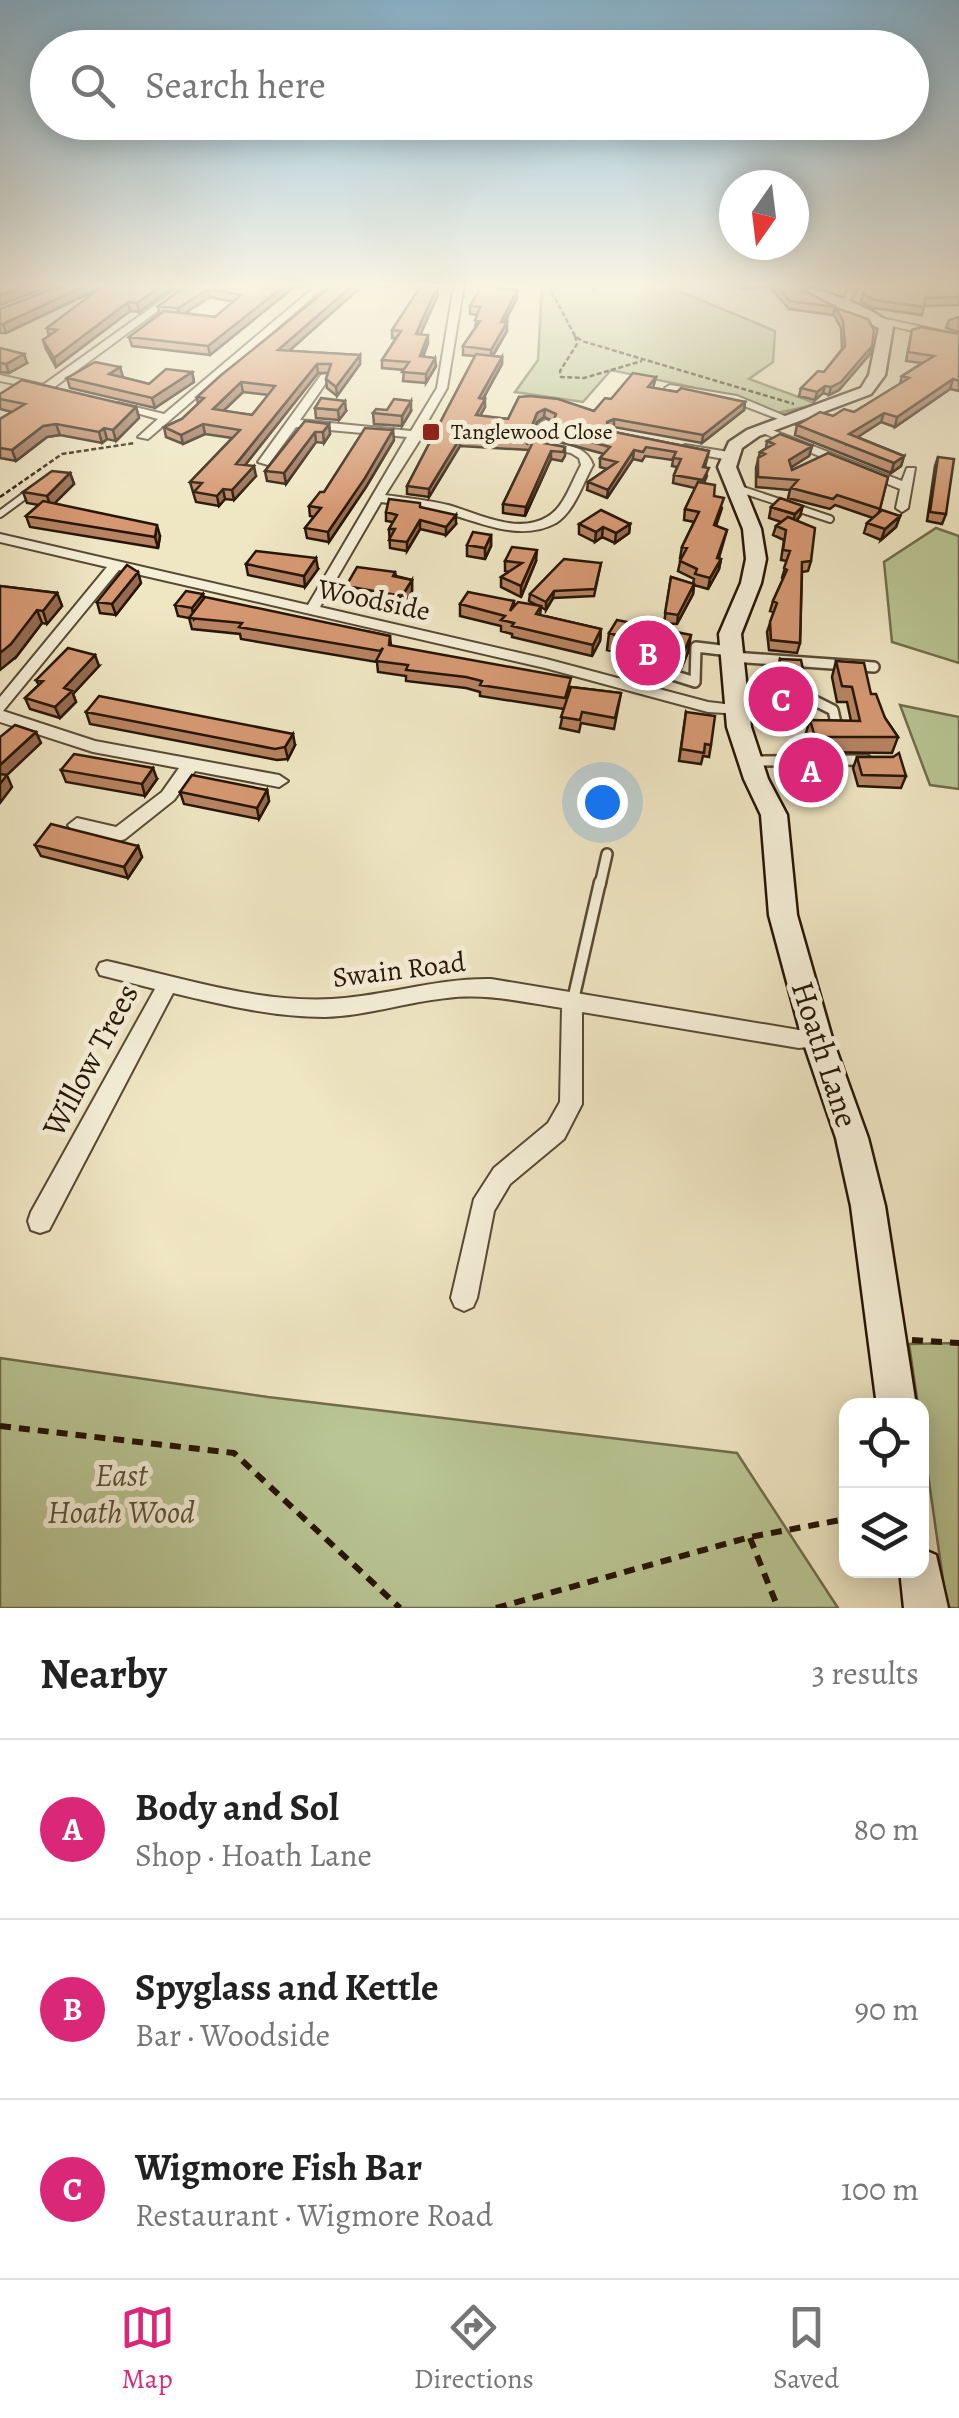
<!DOCTYPE html>
<html lang="en">
<head>
<meta charset="utf-8">
<style>
	body { margin:0; font-family:Alegreya,serif; background:#f2f2f2; color:#222 }
	.controls { position:absolute; right:30px; bottom:30px; display:grid; overflow:hidden; border-radius:20px; box-shadow:0 5px 25px #0003 }
	.controls button { width:90px; height:90px; display:grid; place-items:center; padding:0; border:0; border-bottom:2px solid #e0e0e0; background:#fff; color:#222; font:50px sans-serif }
	.compass { position:absolute; left:719px; top:170px; width:90px; height:90px; border-radius:50%; background:#fff; box-shadow:0 5px 25px #0003; rotate:194deg }
	.you { position:absolute; left:602px; top:802px; width:35px; height:35px; margin:-25px; border:8px solid #fff; border-radius:50%; background:#1a73e8; box-shadow:0 0 0 15px #1a73e833 }
	.badge { display:grid; place-items:center; width:65px; height:65px; border-radius:50%; background:#db2777; color:#fff; font-size:32px; font-weight:700 }
	.pin { position:absolute; translate:-50% -50%; border:5px solid #fff; box-shadow:0 2px 10px #0006 }
	.list { margin:0; padding:0; list-style:none }
	h2 { display:flex; justify-content:space-between; align-items:center; height:130px; margin:0; padding:0 40px; font-size:42px }
	h2 small { font-size:32px; font-weight:400; color:#767676 }
	.list li { display:grid; grid-template-columns:65px 1fr auto; gap:30px; align-items:center; box-sizing:border-box; height:180px; padding:0 40px; border-top:2px solid #e0e0e0 }
	.list b { display:block; font-size:38px; white-space:nowrap }
	.list p { margin:0; font-size:32px; white-space:nowrap; color:#767676 }
	.list em { font-size:32px; font-style:normal; color:#767676 }
	.icon { flex:none; width:55px; height:55px; fill:none; stroke:currentColor; stroke-width:2; stroke-linecap:round; stroke-linejoin:round }
	.map { position:relative; flex:none; width:959px; height:1608px; overflow:hidden }
	.search { position:absolute; background:#fff; box-shadow:0 5px 25px #0003; left:30px; right:30px; top:30px; height:110px; display:flex; align-items:center; gap:25px; box-sizing:border-box; padding:0 35px; border-radius:55px; color:#767676; font-size:38px }
	.sheet { height:670px; background:#fff }
	nav { display:flex; justify-content:space-around; align-items:center; box-sizing:border-box; height:140px; border-top:2px solid #e0e0e0; background:#fff; font-size:28px; color:#767676 }
	nav a { display:grid; justify-items:center; gap:5px }
	nav .on { color:#db2777 }
	.map>svg:first-child { display:block }
	.green { fill:#b9c594; stroke:#706d4c; stroke-width:2.5 }
	.lines { fill:none; stroke-linecap:round; stroke-linejoin:round }
	.lane-far2-casing { stroke:#584934; stroke-width:10 }
	.lane-far1-casing { stroke:#584934; stroke-width:14 }
	.lane-casing { stroke:#584934; stroke-width:15 }
	.street-casing { stroke:#584934; stroke-width:4 }
	.secondary-casing { stroke:#261505; stroke-width:5 }
	.path-far1 { stroke:#261505; stroke-width:2.5; stroke-dasharray:5 2.5; stroke-linecap:butt }
	.path { stroke:#261505; stroke-width:6; stroke-dasharray:11 8; stroke-linecap:butt }
	.lane-far2 { stroke:#f5efd8; stroke-width:6 }
	.lane-far1 { stroke:#f5efd8; stroke-width:9 }
	.lane { stroke:#f5efd8; stroke-width:10 }
	.street { fill:#f5efd8; fill-rule:evenodd }
	.secondary { fill:#f5efd8; fill-rule:evenodd }
	.wall { fill:#b78362; stroke:#261505; stroke-width:2.5; fill-rule:evenodd }
	.shaded-wall { fill:#956a50; stroke:#261505; stroke-width:2.5 }
	.building { fill:#d59872; stroke:#261505; stroke-width:2.5; fill-rule:evenodd }
	.poi-dot { fill:#8f2418; stroke:#f5efd8; stroke-width:4 }
	.labels { text-anchor:middle; dominant-baseline:central; stroke-width:10; stroke-linejoin:round; paint-order:stroke }
	.far-poi-label { font-size:22px; fill:#261505; stroke:#f5efd8; text-anchor:start }
	.street-label { font-size:28px; fill:#261505; stroke:#f5efd8 }
	.near-street-label { font-size:32px; fill:#261505; stroke:#f5efd8 }
	.near-park-label { font-size:32px; font-style:italic; fill:#595337; stroke:#f5efd8 }
</style>
</head>
<body>
<div class="map">
<svg width="959" height="1608" viewBox="0 0 959 1608">
	<rect width="100%" height="100%" fill="#efe6c3"/>
	<filter id="stains"><feTurbulence type="fractalNoise" baseFrequency=".002" numOctaves="4"/><feColorMatrix values="0 0 0 0 .2 0 0 0 0 .09 0 0 0 0 .02 0 0 0 .5 -.17"/></filter>
	<radialGradient id="worn" r=".72"><stop offset=".6" stop-color="#630" stop-opacity="0"/><stop offset="1" stop-color="#630" stop-opacity=".3"/></radialGradient>
	<path class="green" d="M542,285H665L775,331L773,362L749,379L818,404L778,413L739,397L611,370L583,402L515,392L538,360Z
		M936,528L959,536V663L892,642L884,562Z
		M900,705L959,717V789L930,785Z
		M959,1343V1608H947L922,1432V1406L918,1405L909,1344Z
		M0,1358L268,1397L737,1453L838,1608H0Z"/>
	<g class="lines">
		<g class="lane-far2-casing">
			<path id="lane-far2" d="M737,488L830,519
				M0,514L34,489"/>
		</g>
		<g class="lane-far1-casing">
			<path id="lane-far1" d="M733,657L874,667
				M660,671L695,682L696,647L730,651
				M737,696L815,701L833,710L836,723
				M752,761L866,760
				M600,885L607,854"/>
		</g>
		<g class="lane-casing">
			<path id="lane" d="M573,1000L600,882"/>
		</g>
		<g class="street-casing">
			<path id="street" d="M183,285H193L49,391L0,381V375L43,385Z
				M317,285H327L148,439L138,437L158,419L112,406L118,403L164,414Z
				M454,285H464L447,388L421,433L423,435L385,495C406,498 428,500 448,505C477,513 517,535 547,517C564,508 572,481 581,465L579,458L571,453L533,446L531,444L540,423L546,420L552,423L544,442C563,445 586,444 593,465C583,483 574,512 556,523C519,543 478,521 443,512C423,507 402,505 381,502L320,607L546,659L708,702L742,706L744,710L742,714L708,712L545,668L119,570L3,711L95,741L279,775L288,781L279,787L195,771L174,800L125,839L119,841L71,830L68,825L77,818L116,827L162,792L179,768L93,752L0,722V697L107,567L0,542V534L308,605L407,437L296,427L268,465L258,462L321,375L325,374L330,377L300,420L411,431L437,388Z
				M851,285H860L846,305H840Z
				M881,318L959,335V341L878,323L876,321Z
				M670,385L737,396L792,419L786,422L731,401L666,390L665,388Z
				M762,426L902,481L907,468H915L908,508L902,512L896,508L900,489L758,431L756,429Z
				M685,445L729,452L735,456L729,460L681,451L679,449Z
				M107,961C179,977 256,1003 332,999C386,996 436,978 491,979L799,1030L817,1029L825,1031L828,1038L825,1045L799,1048L582,1012V1104L564,1139L510,1184L494,1211L477,1298L473,1307L464,1311L455,1307L451,1298L474,1199L494,1168L548,1123L560,1102L562,1008C523,1002 486,993 447,998C406,1002 366,1016 325,1017C274,1017 223,1005 173,993L49,1230L40,1233L31,1230L28,1221L31,1212L155,989L100,975L97,969L100,963Z"/>
		</g>
		<g class="secondary-casing">
			<path id="secondary" d="M786,285C812,285 876,307 893,327L885,375L871,394L759,436L742,448L736,467L761,529L766,559L761,583L741,634L751,727L768,779L787,815L797,915L832,1038L868,1138L885,1206L916,1406H877L851,1206L836,1138L802,1038L769,915L761,815L744,779L727,727L719,634L741,583L746,559L743,529L718,467L729,442L747,430L861,388L869,375L879,328Z
				M922,1549L936,1555L948,1608H904L900,1570H922Z"/>
		</g>
		<path class="path-far1" d="M518,285L546,287
			M548,285L575,336L582,341L794,404
			M584,285L596,290
			M575,336L577,344L560,371L561,377L584,378L642,361
			M0,497L62,454L135,443"/>
		<path class="path" d="M912,1340L959,1343
			M0,1426L234,1453L400,1608
			M750,1538L778,1608
			M496,1608L750,1537L846,1519"/>
		<use href="#lane-far2" class="lane-far2"/>
		<use href="#lane-far1" class="lane-far1"/>
		<use href="#lane" class="lane"/>
		<use href="#street" class="street"/>
		<use href="#secondary" class="secondary"/>
	</g>
	<path class="wall" d="M63,285H177L139,312L130,311L56,367L46,349L43,340L49,336L47,328L99,289L6,333H0V309Z
		M187,285H314L293,288L210,355L132,346L129,337L159,314L158,306ZM210,297L233,302L215,317L185,313Z
		M328,285H391L390,287L362,286L289,351L360,355V364L337,396L327,388L326,379L328,373H318L245,465L256,476L234,500L225,499L219,506L196,502L190,482L232,438L205,434L183,444L166,437L164,427L182,419L198,404L197,397L328,289ZM243,392L269,395L252,415L223,411Z
		M419,285H439L437,287L438,295L420,334L428,343L423,357L436,366L426,383L403,381L404,370L382,368V360L396,338H392V330L419,289Z
		M501,285V289L517,290V298L505,322L507,331L493,356L502,357V364L483,399L485,407L480,416L508,419L519,397L594,411L611,399L656,377L653,388L745,402L744,410L702,443L614,427L608,429L609,431L709,451L705,467L707,476L704,483L722,508L716,526L727,530L719,558L721,559L719,569L708,589L694,585L693,594L677,624L664,623L671,577L693,584L694,579L678,571L681,558H680L682,547L694,522L684,520L685,509L695,488L673,483L674,475L677,467L672,466L673,460L645,456L642,461L633,459L607,498L587,490L588,482L607,469L600,467V458L604,454L549,439L550,431L553,421L544,417L537,422L530,439L533,441L565,447V456L562,461L551,459L525,516L503,513V504L529,450L460,446L429,497L407,494V486L475,356L463,355V346L475,328L477,315L470,314V306Z
		M735,285H794L835,307L833,315L789,309L770,287L742,289Z
		M959,285V305L924,306L922,315L873,308L861,302L863,294Z
		M836,308L870,354L839,390L829,395L823,393L815,400L799,396L801,388L824,372L842,349L841,328L834,315Z
		M959,317V332L946,328L949,320Z
		M912,330L959,334V391L950,389L895,427L881,422L857,437L904,456L901,466L891,473L795,435L797,425L854,412L900,384L902,376L922,363L906,361Z
		M0,348L27,363L9,373L0,372Z
		M120,367L122,377L149,384L192,372L194,382L155,408L70,388L67,378Z
		M0,394L136,407L139,418L116,441L107,439L102,443L60,435L47,437L16,461L0,458V419L12,412L0,409Z
		M315,408L346,411L339,420L316,418Z
		M411,411L402,426L374,424L373,413Z
		M305,421L329,424L330,434L324,443L316,442L286,484L267,481L265,471Z
		M394,440L366,487L329,542L307,538L305,528L314,517L310,516L309,506L324,492Z
		M767,441L812,446L809,456L791,467L792,470L888,477L879,512L900,516L896,527L881,540L864,533L867,523L873,518L835,505L830,509L788,498L790,490L756,487V468L760,452L766,448Z
		M938,457L946,514L942,524L927,521L935,466Z
		M70,473L74,484L54,503L160,536L158,548L30,527L26,516L39,505L27,503L23,492Z
		M420,507L456,524L446,535L420,529L407,551L390,548L389,529L393,522L386,521V512Z
		M771,507L800,516L797,520L811,561L808,571L802,572L800,643L797,653L769,650L767,632L774,612L770,611L773,601L783,579L782,578L787,561L781,560L784,540L773,535L776,526L781,522L769,518Z
		M579,524H630L629,533L615,543L602,537L595,542L579,534Z
		M491,535V546L485,559L467,556V545Z
		M505,561H536L521,597L501,587V577L509,572L505,571Z
		M601,563L594,596L553,598L546,610L541,607L540,615L601,629L600,641L592,656L512,637V634L501,631V626L460,616V604L514,601V607L539,606L529,601L530,594Z
		M246,564L318,569L305,587L248,575Z
		M395,572L396,576L412,580V591L403,607L348,597L346,586Z
		M141,583L116,615L100,613L97,602Z
		M0,586L57,593L62,606L47,624L42,623L16,657Z
		M204,599L390,636L391,646L571,687L621,693L614,729L581,723L579,732L560,728L564,709L480,696V692L466,688L406,681V676L378,672L377,662L241,639L240,634L192,629L189,618L178,616L175,605Z
		M609,633L688,652L681,669L655,663L653,668L623,659L624,654L607,650Z
		M780,659L806,683L803,692L778,690V668Z
		M836,661L871,694L885,718L898,737L892,753L810,752L805,736L810,720L851,721L847,702H837L832,677Z
		M99,666L73,694L76,702L60,718L30,709L25,698L39,685L36,680Z
		M86,712L295,745L288,759L277,760L90,724Z
		M686,712L711,745L709,757L703,756L701,764L679,761Z
		M799,757L830,774L826,785L802,786L796,769Z
		M857,757H893L906,776L901,788L858,786L853,768Z
		M61,770L157,779L145,796L66,782Z
		M267,790L269,801L259,819L184,804L180,792Z
		M35,845L138,846L142,857L128,878L41,856Z"/>
	<path class="shaded-wall" d="M29,285H54L0,305V295Z
		M87,285H106L6,333L3,324Z
		M163,285H177L139,312L137,303Z
		M285,285H314L293,288L210,355L208,346Z
		M353,285H362V286L280,359L278,350Z
		M437,287L438,295L417,342L416,334Z
		M208,289L210,297L179,317L178,308Z
		M517,290V298L500,330L501,322Z
		M128,302L130,311L56,367L54,358Z
		M507,322V331L491,358V350Z
		M428,335V343L420,365V356Z
		M872,346L870,354L839,390L829,395L831,387Z
		M24,354L27,363L9,373L6,364Z
		M360,355V364L337,396L336,387Z
		M502,357V364L479,406V398Z
		M435,358L436,366L426,383V374Z
		M317,364L318,373L238,474L236,464Z
		M120,367L123,377L112,384L109,374Z
		M192,372L194,382L155,408L152,398Z
		M953,379L950,389L895,427L897,417Z
		M241,382L243,392L215,419L213,409Z
		M825,386L823,393L815,400L817,392Z
		M485,399V407L476,423V415Z
		M345,401L346,411L339,420L338,410Z
		M411,401V411L402,426V416Z
		M745,402L744,410L702,443L703,435Z
		M136,407L139,418L116,441L113,430Z
		M545,409L544,417L537,422L527,445L528,436L537,413Z
		M884,413L881,422L847,444L849,434Z
		M614,419V427L606,430L607,422Z
		M56,424L60,435L47,437L16,461L12,450L43,426Z
		M203,424L205,434L183,444L181,435Z
		M329,424L330,434L324,443L323,432Z
		M104,428L107,439L102,443L99,432Z
		M393,430L394,440L366,487L329,542L328,532Z
		M315,432L316,442L286,484L284,473Z
		M460,438V446L429,497V489Z
		M812,446L809,456L787,470L789,460Z
		M634,450L633,459L607,498L608,490Z
		M551,451V459L525,516L526,507Z
		M904,456L901,466L891,473L894,463Z
		M254,466L256,476L234,500L232,490Z
		M70,473L74,484L51,507L47,496Z
		M223,489L225,499L219,506L217,496Z
		M803,506L800,516L792,525L795,514Z
		M456,515V524L446,535V527Z
		M900,516L896,527L881,540L885,529Z
		M420,520V529L407,551V542Z
		M630,524L629,533L615,543L616,533Z
		M157,525L160,536L158,548L155,537Z
		M603,527L602,537L595,542L596,532Z
		M491,535V546L485,559V548Z
		M537,550L536,561L521,597V586Z
		M316,558L318,569L305,587L304,576Z
		M721,559L719,569L708,589L710,578Z
		M138,572L141,583L116,615L112,604Z
		M412,580V591L403,607L402,596Z
		M694,584L693,594L677,624L678,615Z
		M554,591L553,598L546,610V602Z
		M57,593L62,606L47,624L43,611Z
		M203,594L205,605L194,619L192,608Z
		M37,610L42,623L16,657L0,670V653Z
		M601,629L600,641L592,656L593,645Z
		M691,635L688,652L681,669L684,652Z
		M658,646L655,663L653,668L655,651Z
		M95,655L99,666L73,694L76,702L60,718L55,707L64,688Z
		M36,732L41,743L7,775L12,787L0,803V765Z
		M293,734L295,745L288,759L285,747Z
		M153,768L157,779L145,796L142,784Z
		M267,790L269,801L259,819L257,808Z
		M138,846L142,857L128,878L124,867Z"/>
	<path class="building" d="M5,285H29L0,295V286Z
		M63,285H87L3,324H0V309Z
		M104,285H163L137,303L128,302L54,358L43,340L57,330L47,328Z
		M187,285H285L208,346L129,337L164,311L215,317L241,295L208,289L178,308L158,306Z
		M333,285H353L278,350L360,355L336,387L326,379L331,364H317L236,464L254,466L232,490L223,489L217,496L194,492L202,483L190,482L240,430L203,424L181,435L164,427L182,419L204,398L197,397L220,376ZM241,382L275,386L252,415L213,409Z
		M482,285H500L498,288L517,290L501,322H507L491,350L463,346L480,321L475,320L480,307L470,306Z
		M776,285H794L835,307L790,301Z
		M867,285H959V297L925,298L924,307L875,300L863,294Z
		M421,286L437,287L416,334L428,335L420,356L435,358L426,374L402,372L409,362L382,360L401,331L392,330Z
		M836,308L868,319L874,330L872,346L841,382L831,387L825,386L817,392L801,388L818,371L824,372L845,346L843,321Z
		M921,327L959,334V381L953,379L897,417L884,413L849,434L904,456L894,463L797,425L820,412L833,416L844,409L854,412L909,378L902,376L934,356L908,352L912,330Z
		M0,348L24,354L6,364L0,363Z
		M476,354L502,357L479,398L485,399L476,415L508,419L519,397L530,396L558,399L594,411L605,398L611,399L633,373L656,377L648,387L677,392L681,388L745,402L703,435L614,419L607,422L609,431L709,451L703,467L709,468L703,480L674,475L681,459L673,458L676,452L646,447L643,452L634,450L608,490L588,482L617,462L600,458L610,447L550,431L556,414L545,409L537,413L528,436L533,441L565,447L563,452L551,451L526,507L503,504L533,442L460,438L429,489L407,486Z
		M95,362L120,367L109,374L149,384L166,369L192,372L152,398L67,378Z
		M22,380L136,407L113,430L104,428L99,432L56,424L43,426L12,450L0,448V419L25,404L0,399V394Z
		M321,398L345,401L338,410L315,408Z
		M394,399L411,401L402,416L373,413L376,409L387,410Z
		M305,421L329,424L323,432H315L284,473L265,471Z
		M365,428L393,430L365,478L328,532L305,528L321,508L309,506L320,492H324Z
		M780,434L812,446L789,460L792,470L828,453L888,477L880,509L837,495L833,499L791,488L798,480L758,477V458L765,454L760,452L774,444L767,441Z
		M938,457L954,459L946,514L930,512Z
		M52,471L70,473L47,496L23,492Z
		M698,482L715,485L714,496L724,498L714,525L727,530L717,558L721,559L710,578L695,574L697,569L680,561L687,548L682,547L699,512L685,509Z
		M780,498L803,506L795,514L771,507Z
		M389,499L420,503V507L456,515L446,527L420,520L407,542L389,540L395,529H389L397,515L386,512Z
		M43,501L157,525L155,537L26,516Z
		M601,510L630,524L616,533L603,527L596,532L579,524Z
		M882,510L900,516L885,529L867,523Z
		M788,517L815,528L811,561L802,562L800,643L771,640L770,622L777,603L773,601L787,570L784,568L790,551L783,550L786,530L776,526Z
		M473,532L491,535L485,548L467,545Z
		M512,547L537,550L521,586L501,577L522,563L505,561Z
		M256,551L316,558L304,576L246,564Z
		M564,559L601,563L595,589L554,591L546,602L530,594Z
		M127,565L138,572L112,604L97,602Z
		M357,567L395,572L393,576L412,580L402,596L346,586Z
		M671,577L694,584L678,615L665,613Z
		M0,586L57,593L43,611L37,610L11,644L0,653Z
		M186,591L203,594L192,608L175,605Z
		M468,592L514,601L510,611L518,602L541,606L536,614L601,629L593,645L512,626L514,623L501,620L505,616L460,604Z
		M205,597L390,636L389,645L571,678L565,698L480,685L482,681L466,677L406,670L408,665L376,661L383,648L380,651L239,627L242,623L189,618Z
		M617,620L691,635L684,652L658,646L655,651L625,642L627,638L609,633Z
		M68,648L95,655L64,688L72,691L55,707L25,698L43,681L36,680Z
		M780,659L801,660L806,683L781,681Z
		M836,661L864,663L871,694H876L885,718L898,737H815L810,720L860,721L852,687L842,686Z
		M571,687L621,693L615,718L582,712L580,720L561,717Z
		M99,696L293,734L285,747L275,749L86,712Z
		M686,712L715,716L711,745L705,744L704,753L681,749Z
		M15,725L36,732L0,765V737Z
		M899,753L906,776L862,775L857,757H893Z
		M74,754L153,768L142,784L61,770Z
		M799,757H824L830,774H805Z
		M0,774L7,775L0,784Z
		M192,775L267,790L257,808L180,792Z
		M51,824L138,846L124,867L35,845Z"/>
	<linearGradient id="sky" x2="0" y2="1"><stop stop-color="#89b8d4"/><stop offset="0.56" stop-color="#f8f4e4"/><stop offset="1" stop-color="#f8f4e4" stop-opacity="0"/></linearGradient>
	<rect width="959" height="510" fill="url(#sky)"/>
	<rect class="poi-dot" x="421" y="422" width="20" height="20" rx="5"/>
	<g class="labels">
		<g class="far-poi-label">
			<text x="451" y="432">Tanglewood Close</text>
		</g>
		<g class="street-label">
			<text transform="translate(374 600) rotate(12)">Woodside</text>
			<text transform="translate(399 970) rotate(-7)">Swain Road</text>
		</g>
		<g class="near-street-label">
			<text transform="translate(825 1054) rotate(72)">Hoath Lane</text>
			<text transform="translate(90 1060) rotate(-62)">Willow Trees</text>
		</g>
		<g class="near-park-label">
			<text x="121" y="1475">East<tspan x="121" dy="37">Hoath Wood</tspan></text>
		</g>
	</g>
	<rect width="100%" height="100%" filter="url(#stains)"/>
	<rect width="100%" height="100%" fill="url(#worn)"/>
</svg>
<div class="controls">
<button><svg class="icon" aria-label="locate" viewBox="0 0 24 24"><circle cx="12" cy="12" r="6"/><path d="M12 2v4M12 18v4M2 12h4M18 12h4"/></svg></button>
<button><svg class="icon" aria-label="layers" viewBox="0 0 24 24"><path d="M12 4l9 5-9 5-9-5zM3 14l9 5 9-5"/></svg></button>
</div>
<svg class="compass" viewBox="-18 -18 36 36"><path d="M0-13l5 13h-10z" fill="#e53935"/><path d="M0 13l5-13h-10z" fill="#767676"/></svg>
<div class="you"></div>
<div class="pin badge" style="left:811px;top:770px">A</div>
<div class="pin badge" style="left:648px;top:653px">B</div>
<div class="pin badge" style="left:781px;top:699px">C</div>
<div class="search"><svg class="icon" aria-label="search" viewBox="0 0 24 24"><circle cx="10" cy="10" r="6"/><path d="M15 15l6 6"/></svg>Search here</div>
</div>
<section class="sheet">
<h2>Nearby<small>3 results</small></h2>
<ul class="list">
<li><span class="badge">A</span><div><b>Body and Sol</b><p>Shop · Hoath Lane</p></div><em>80 m</em></li>
<li><span class="badge">B</span><div><b>Spyglass and Kettle</b><p>Bar · Woodside</p></div><em>90 m</em></li>
<li><span class="badge">C</span><div><b>Wigmore Fish Bar</b><p>Restaurant · Wigmore Road</p></div><em>100 m</em></li>
</ul>
</section>
<nav>
<a class="on"><svg class="icon" aria-label="map" viewBox="0 0 24 24"><path d="M3 6l6-2 6 2 6-2v14l-6 2-6-2-6 2zM9 4v14M15 6v14"/></svg>Map</a>
<a><svg class="icon" aria-label="directions" viewBox="0 0 24 24"><path d="M12 3l9 9-9 9-9-9zM9 14v-3h6M13 9l2 2-2 2"/></svg>Directions</a>
<a><svg class="icon" aria-label="saved" viewBox="0 0 24 24"><path d="M7 4h10v16l-5-4-5 4z"/></svg>Saved</a>
</nav>
</body>
</html>
